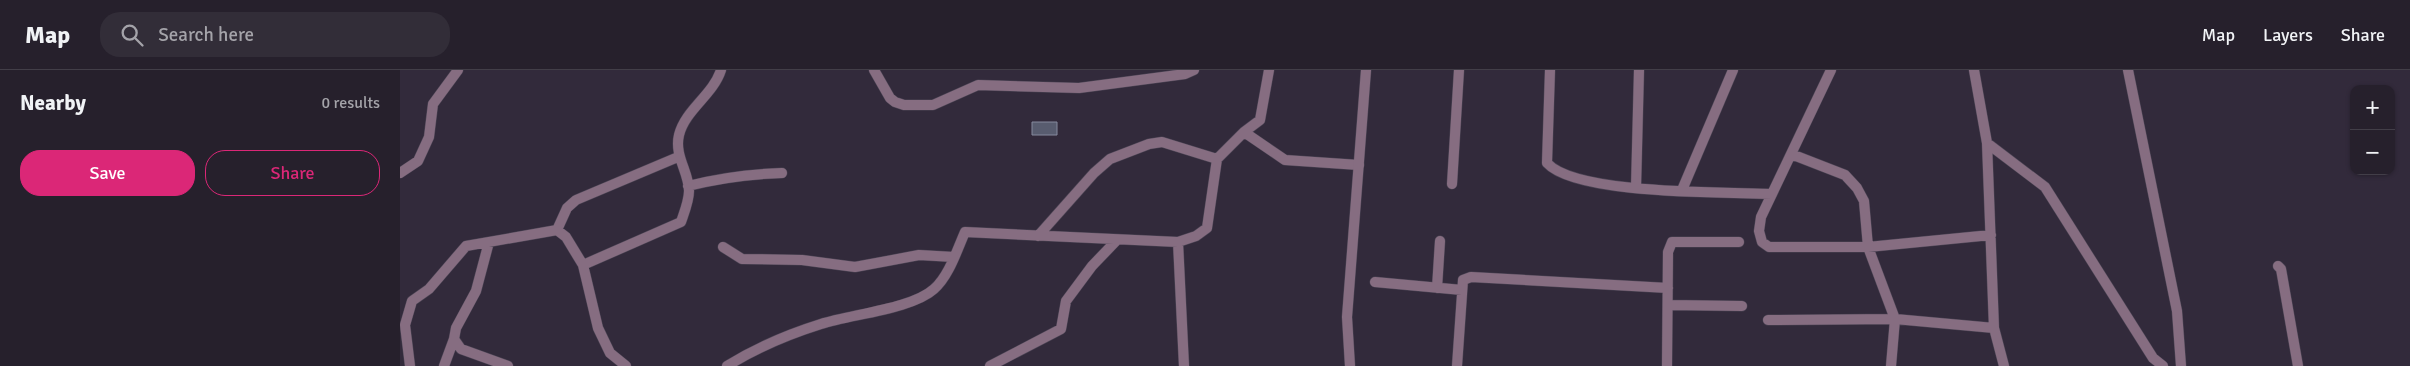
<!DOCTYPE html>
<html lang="en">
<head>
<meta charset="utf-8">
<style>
	body { margin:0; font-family:Signika,sans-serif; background:#322d38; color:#f1f3f6 }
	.controls { position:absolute; right:15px; top:15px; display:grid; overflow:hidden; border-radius:10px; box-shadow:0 1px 4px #0004 }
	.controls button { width:45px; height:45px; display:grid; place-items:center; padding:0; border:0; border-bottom:1px solid #423e48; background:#26202c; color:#f1f3f6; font:25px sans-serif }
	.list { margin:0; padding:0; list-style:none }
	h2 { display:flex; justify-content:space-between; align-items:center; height:65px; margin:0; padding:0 20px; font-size:21px }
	h2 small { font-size:16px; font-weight:400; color:#a4a3a9 }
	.actions { display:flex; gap:10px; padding:15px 20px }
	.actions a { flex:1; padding:11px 0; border:1px solid #db2777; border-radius:20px; text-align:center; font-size:18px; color:#db2777 }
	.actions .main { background:#db2777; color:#fff }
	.icon { flex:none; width:28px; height:28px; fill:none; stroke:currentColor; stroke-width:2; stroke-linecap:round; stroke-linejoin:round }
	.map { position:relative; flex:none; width:2010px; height:296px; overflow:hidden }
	header { display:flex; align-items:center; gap:30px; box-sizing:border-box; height:70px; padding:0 25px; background:#26202c; border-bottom:1px solid #423e48 }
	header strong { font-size:24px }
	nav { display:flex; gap:28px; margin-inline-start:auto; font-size:18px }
	.search { width:350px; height:45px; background:#322d38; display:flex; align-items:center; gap:12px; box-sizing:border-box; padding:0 18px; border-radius:20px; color:#a4a3a9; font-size:19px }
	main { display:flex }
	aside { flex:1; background:#26202c }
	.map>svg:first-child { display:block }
	.building { fill:#585c6f; stroke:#85899e }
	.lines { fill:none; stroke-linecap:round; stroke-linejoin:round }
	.service-casing { stroke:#4c4555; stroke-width:11 }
	.minor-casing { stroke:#4c4555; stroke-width:11 }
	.tertiary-casing { stroke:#4c4555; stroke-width:11 }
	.service { stroke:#866d81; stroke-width:10 }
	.minor { stroke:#866d81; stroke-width:10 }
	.tertiary { stroke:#866d81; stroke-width:10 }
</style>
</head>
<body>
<header>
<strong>Map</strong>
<div class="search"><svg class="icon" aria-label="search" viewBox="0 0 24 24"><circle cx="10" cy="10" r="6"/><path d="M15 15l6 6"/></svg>Search here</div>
<nav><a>Map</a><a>Layers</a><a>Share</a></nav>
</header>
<main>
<aside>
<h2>Nearby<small>0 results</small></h2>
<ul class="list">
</ul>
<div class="actions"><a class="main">Save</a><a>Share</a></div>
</aside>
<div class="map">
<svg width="2010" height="296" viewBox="0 0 2010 296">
	<rect width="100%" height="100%" fill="#322a3b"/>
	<path class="building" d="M632,52H657V65H632Z"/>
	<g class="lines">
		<g class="service-casing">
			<path id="service" d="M1878,196L1881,199L1898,296"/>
		</g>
		<g class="minor-casing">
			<path id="minor" d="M474,0L490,28L495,32L504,35H533L578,15L679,18L785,4L794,0
				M1150,0L1147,93C1176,125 1325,122 1372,124
				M1431,0L1361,147L1359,161L1362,172L1369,177H1468L1591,165
				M1574,0L1587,73L1594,258
				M1728,0L1777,241L1781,296
				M844,62L885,90L959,95
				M1587,73L1645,117L1753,288L1763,296
				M1391,84L1445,105L1457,118L1464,131L1468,177L1495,249L1491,296
				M0,103L18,91L29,67L33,34L58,0
				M1052,114L1059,0
				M288,116C319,108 349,104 382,103
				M1236,118L1239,0
				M1282,120L1333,0
				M157,160L167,138L176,130L278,87
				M638,166L694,103L710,89L749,74L762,72L817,89
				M89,172L76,221L56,258L54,269L61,279L108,296
				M778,172L784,296
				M323,177L342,189L402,190L455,197L519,185L554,187
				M183,195L198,258L210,283L226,296
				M975,212L1062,220
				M1037,218L1040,171
				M1268,235L1342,236
				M1368,250L1495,249L1594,258L1604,296
				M10,296L5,255L12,231L29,219L66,176L157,160L166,167L183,195L281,152C284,143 289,131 289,121C289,102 274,86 279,65C285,40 313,25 321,0
				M44,296L54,269
				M327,296C356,278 389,264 421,254C452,244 512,239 534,219C549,206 557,180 565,162L778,172L796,166L807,158L817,89L844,62L860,50L869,0
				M590,296L661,259L666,231L692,196L716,171
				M1057,296L1063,210L1071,207L1268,218
				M1267,296L1268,182L1272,172H1339"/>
		</g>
		<g class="tertiary-casing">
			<path id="tertiary" d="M950,296L947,247L966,0"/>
		</g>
		<use href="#service" class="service"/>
		<use href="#minor" class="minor"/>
		<use href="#tertiary" class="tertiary"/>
	</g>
</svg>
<div class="controls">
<button>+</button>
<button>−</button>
</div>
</div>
</main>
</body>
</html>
